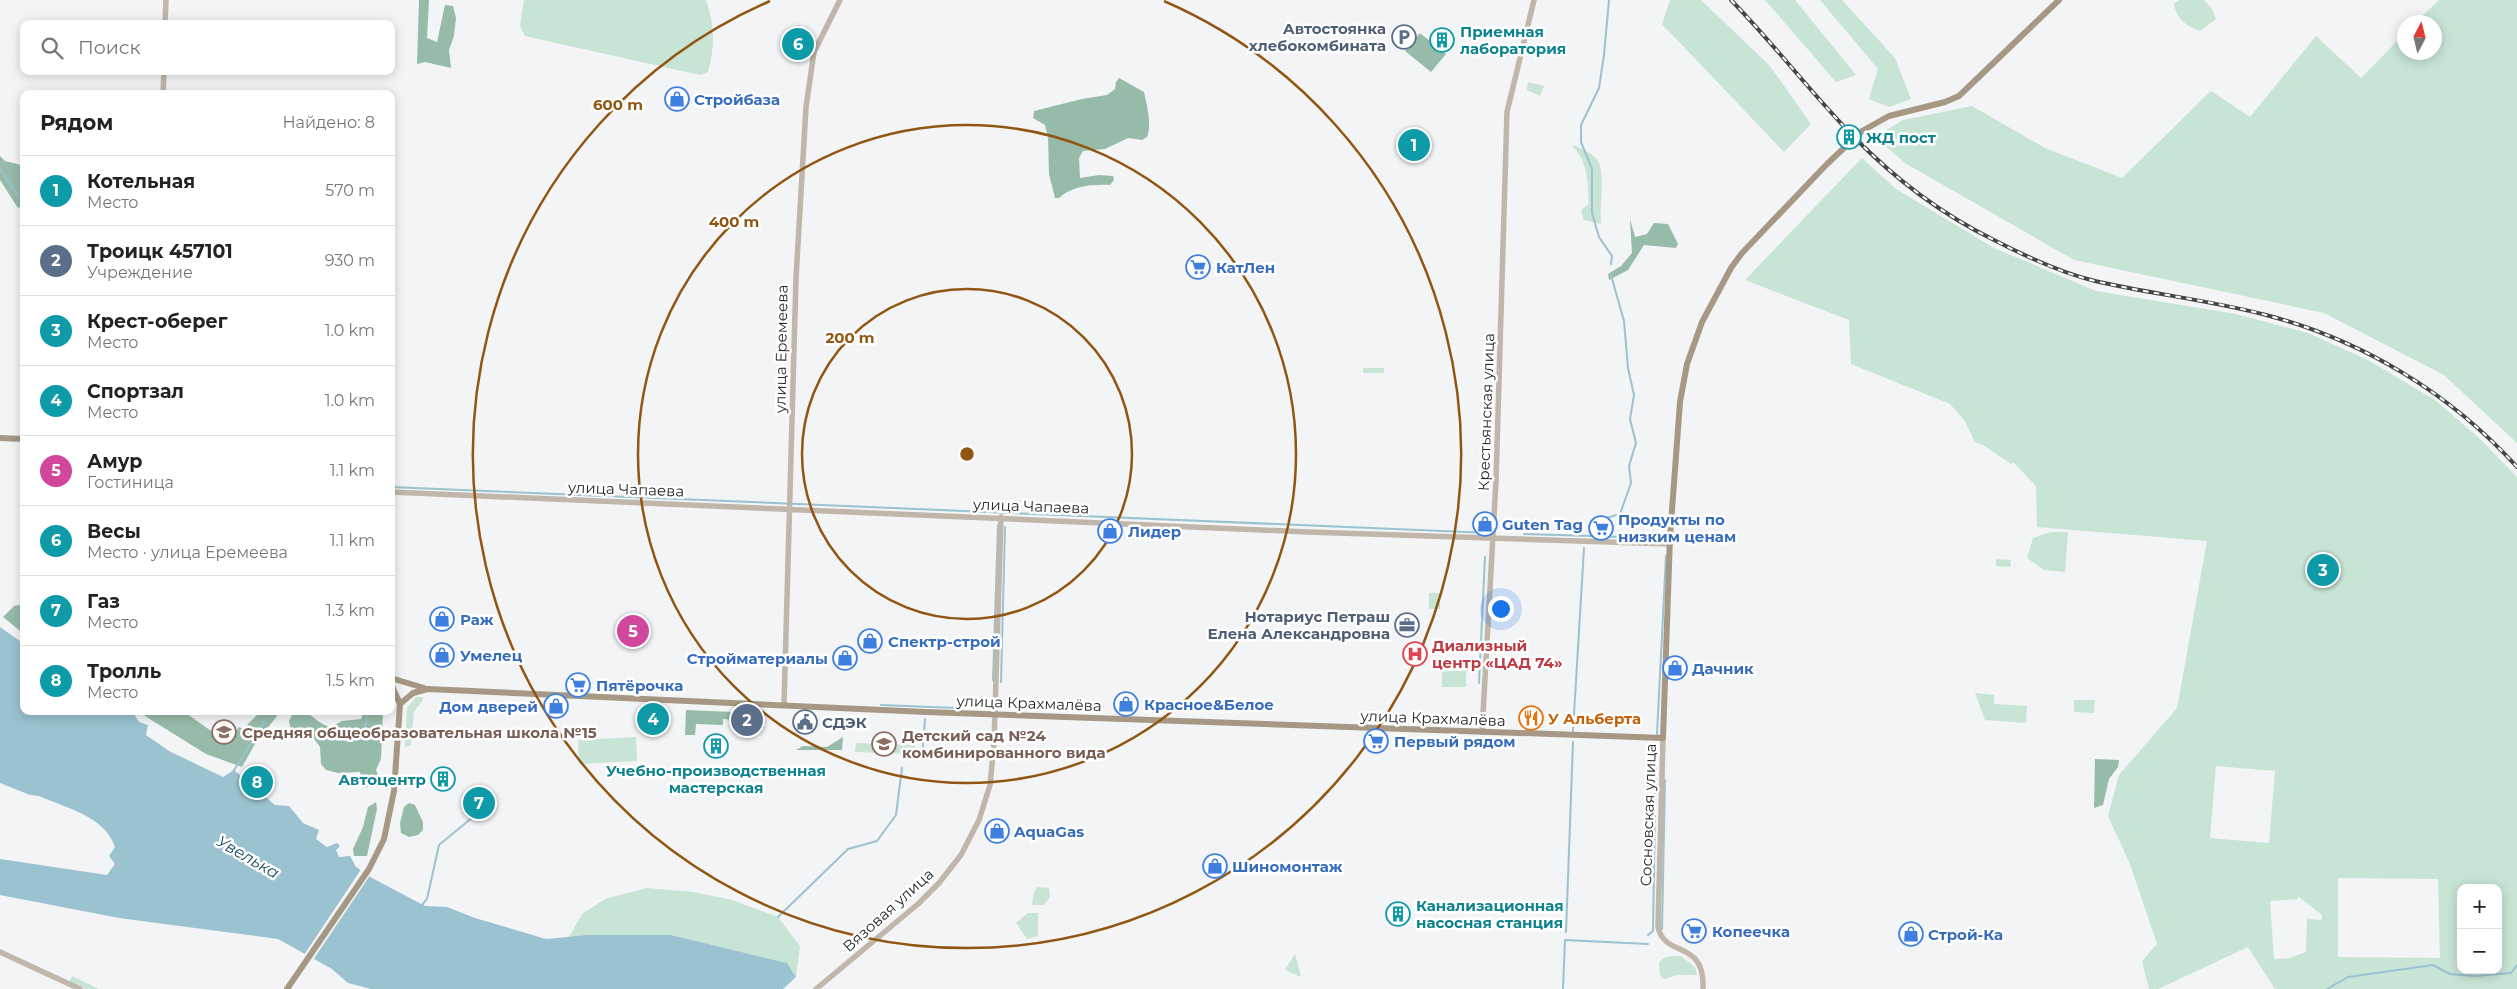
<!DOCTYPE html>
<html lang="ru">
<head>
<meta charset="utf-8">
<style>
	body { margin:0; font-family:Montserrat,sans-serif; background:#f2f2f2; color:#222 }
	.controls { position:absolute; right:15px; bottom:15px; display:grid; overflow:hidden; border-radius:10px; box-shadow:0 2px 12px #0003 }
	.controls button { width:45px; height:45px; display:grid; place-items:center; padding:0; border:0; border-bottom:1px solid #e0e0e0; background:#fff; color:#222; font:25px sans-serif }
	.compass { position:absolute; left:2397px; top:15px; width:45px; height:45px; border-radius:50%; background:#fff; box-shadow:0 2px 12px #0003; rotate:7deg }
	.you { position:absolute; left:1500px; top:608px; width:18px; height:18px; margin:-12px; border:4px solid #fff; border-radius:50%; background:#1a73e8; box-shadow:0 0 0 8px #1a73e833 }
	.badge { display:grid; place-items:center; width:32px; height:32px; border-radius:50%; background:#d93025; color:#fff; font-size:16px; font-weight:700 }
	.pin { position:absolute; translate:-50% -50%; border:2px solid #fff; box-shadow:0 1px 5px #0006 }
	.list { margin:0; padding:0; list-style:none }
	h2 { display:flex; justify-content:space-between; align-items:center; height:65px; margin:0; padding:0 20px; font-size:21px }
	h2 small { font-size:16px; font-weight:400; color:#767676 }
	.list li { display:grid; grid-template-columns:32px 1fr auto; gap:15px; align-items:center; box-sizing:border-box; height:70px; padding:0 20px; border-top:1px solid #e0e0e0 }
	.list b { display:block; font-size:19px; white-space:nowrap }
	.list p { margin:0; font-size:16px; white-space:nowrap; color:#767676 }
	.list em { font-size:16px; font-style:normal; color:#767676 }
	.icon { flex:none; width:28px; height:28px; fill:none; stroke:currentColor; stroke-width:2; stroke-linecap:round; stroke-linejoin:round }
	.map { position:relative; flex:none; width:2517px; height:989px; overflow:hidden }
	.search { position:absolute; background:#fff; box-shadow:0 2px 12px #0003; left:20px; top:20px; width:375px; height:55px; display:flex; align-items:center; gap:12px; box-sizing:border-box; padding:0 18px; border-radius:10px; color:#767676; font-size:19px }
	.panel { position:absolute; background:#fff; box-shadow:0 2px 12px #0003; left:20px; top:90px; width:375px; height:625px; border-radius:10px }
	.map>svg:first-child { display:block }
	.green { fill:#c7e4d5; fill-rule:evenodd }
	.forest { fill:#97bba9 }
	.water { fill:#9ac2d0 }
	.pier { fill:#f3f4f5 }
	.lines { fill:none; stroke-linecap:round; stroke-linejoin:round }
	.stream { stroke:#9ac2d0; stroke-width:2 }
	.tertiary { stroke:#c0b6a9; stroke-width:5.5 }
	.secondary { stroke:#a69885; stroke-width:6 }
	.rail-casing { stroke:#444545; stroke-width:4 }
	.rail { stroke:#fff; stroke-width:2; stroke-dasharray:5.5; stroke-linecap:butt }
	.ring { fill:none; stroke:#905612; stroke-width:2.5 }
	.labels { text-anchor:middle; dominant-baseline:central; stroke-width:5; stroke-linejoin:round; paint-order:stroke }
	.service-label { font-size:15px; font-weight:bold; fill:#4e5e75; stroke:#fff; text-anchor:end }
	.culture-label { font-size:15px; font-weight:bold; fill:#0d838f; stroke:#fff; text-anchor:start }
	.shop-label { font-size:15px; font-weight:bold; fill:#366cbe; stroke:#fff; text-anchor:start }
	.street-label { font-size:15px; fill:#272727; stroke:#fff }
	.health-label { font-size:15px; font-weight:bold; fill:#be3a42; stroke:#fff; text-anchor:start }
	.food-label { font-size:15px; font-weight:bold; fill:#c56008; stroke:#fff; text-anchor:start }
	.education-label { font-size:15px; font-weight:bold; fill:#785e54; stroke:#fff; text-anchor:start }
	.water-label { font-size:16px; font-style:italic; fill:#144b5b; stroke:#fff }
	.centre { fill:#905612; stroke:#fff; stroke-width:2.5 }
	.ring-label { font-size:15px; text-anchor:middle; font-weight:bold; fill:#905612; stroke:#fff; stroke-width:5; stroke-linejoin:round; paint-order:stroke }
</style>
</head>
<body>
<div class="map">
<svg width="2517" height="989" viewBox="0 0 2517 989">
	<rect width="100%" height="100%" fill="#f3f4f5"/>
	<path class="green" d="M524,0H706C715,27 715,45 708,72L700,75L525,36L520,26Z
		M1670,0H1701L1770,66L1811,124L1784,152L1662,24Z
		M1765,0H1795L1856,75L1836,82Z
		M1820,0H1842L1895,58L1911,99L1889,107L1869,99L1878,69Z
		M2179,0H2204L2212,9L2216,19L2200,31C2187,27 2176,18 2174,4Z
		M2439,0H2517V443L2444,375L2324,313L2074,260L1905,163L1875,137L1903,120L1972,106L2045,148L2122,178L2211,91L2250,117L2316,36L2361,78L2404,34V52H2434V22H2416Z
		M1528,82L1544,86L1540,96L1527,90Z
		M1574,145C1581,149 1589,152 1595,157C1607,167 1599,207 1601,224L1584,220L1581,210L1589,204C1588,185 1588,161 1573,147Z
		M1862,158L1896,189L1994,248L2096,291L2236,314L2308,333L2368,360L2435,400L2479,438L2517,477V989H2275L2248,947L2158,989H2149L2142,961L2157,944L2130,864L2108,816L2119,775L2177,708L2207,541L2037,527L2036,486L2013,462L2011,464L1983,445L1975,442L1965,421L1950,404L1851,364L1849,320L1745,280ZM2216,766L2275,771L2269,843L2210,838ZM2338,878L2438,879L2440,958L2338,957ZM2461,888H2498V970H2461ZM2298,896L2322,915V920L2307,919L2306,952L2290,958L2274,959L2270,901L2298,899Z
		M1363,368H1384V373H1363Z
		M2051,532H2068L2065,572L2044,570L2027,558L2033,538Z
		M1996,559L2011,560L2010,567L1996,566Z
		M1429,593H1440V609H1429Z
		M1442,671H1466V687H1442Z
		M1975,693L1994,695V704L2027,706L2026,723L1985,720Z
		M416,697H423L422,702L414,711L411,745L405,747L407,708Z
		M2074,700H2095L2094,713L2074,712Z
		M636,737L637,761L579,764L578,740Z
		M856,743L915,745V754L855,752Z
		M1037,887L1049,888L1050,897L1044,905H1032L1034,892Z
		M647,888L693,892L732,900L778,917L800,946L796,977L787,963L671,935L569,937L582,914L605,899Z
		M1028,913H1038V936L1027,939L1016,923Z
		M1295,954L1301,977L1285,970Z
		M1681,956L1695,967L1697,975H1677L1664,979L1660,975L1659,963C1664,955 1672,956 1681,956Z
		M72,976L99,989H85L69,982Z"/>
	<path class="forest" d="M419,0H429L427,38L437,42L445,5L453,6L456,18L454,36L449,50L451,68L425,62L417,64Z
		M1420,33L1446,54L1431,72L1405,51Z
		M1119,78L1144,92C1147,106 1152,124 1147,137L1142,140L1128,138L1105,149L1083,151L1079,158L1080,178L1099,175L1113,176L1114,180L1110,185C1092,184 1072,186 1059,198H1055L1049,174L1048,137L1045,125L1033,118L1034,111L1082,99L1107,95L1115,89L1116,82Z
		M0,156L5,161L21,165L24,204L18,208L0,180Z
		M1630,219L1635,237L1647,234L1654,223L1668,224L1678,244L1676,248L1644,245L1628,270L1609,280L1608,274L1621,266L1632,253Z
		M24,604V634L3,617L14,606Z
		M686,710L734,712V720L723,719V725L696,724L695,735H685Z
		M143,711H183L228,743L239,727L243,729L261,711H281L255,744L242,767L206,754L145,716Z
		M294,711C315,711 313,723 331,727L342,721L361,719L364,711H383L381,759L376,770L381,783L364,788L360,772L338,773L326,770L321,764L320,747L310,733L291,730L289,721Z
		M843,737L842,750H796L803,746L827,747Z
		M2095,759L2119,760L2118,767L2109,779L2103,805L2094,808Z
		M376,802L377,809L367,856H354L353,849L363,827L368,807Z
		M409,803L415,805L423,822V830L418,835L409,837L401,833L400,823L404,807Z"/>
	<path class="water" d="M0,627L24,644V711H132L139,722L148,725L146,735L169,751L223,777L234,770L275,805L289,806L303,823L319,830L316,839L327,847L337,843L340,846L336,850L339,857L350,856L356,867L372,878L425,906L447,907L475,918L546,939L588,935H671L787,963L796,977L783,989H371L348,983L332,969L278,939L119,918L0,895V859L107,875L115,864L109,856L115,847C105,816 66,808 39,796L30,795L0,783Z"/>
	<path class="pier" d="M362,868L371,874L313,960L304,955Z"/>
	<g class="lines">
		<path class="stream" d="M1609,0L1604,55L1599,88L1581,125V142L1592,169V213L1599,237L1612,256L1611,264
			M0,169L21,200
			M391,487L1490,533
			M1592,522L1620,514L1631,483L1629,466L1636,443L1630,419L1634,395L1628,368L1624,321L1611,275
			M1524,534L1660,538
			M993,680L998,525
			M1001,682L1005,527
			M1479,683L1485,557
			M881,705L956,708
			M1573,731L1584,548
			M1657,734L1666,556
			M363,740L368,711
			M922,759L925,719
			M233,772L266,719
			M421,906L427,899L439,845L485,807
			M778,917L848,849L877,841L896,815L902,768
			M1662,929L1665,780
			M1566,932L1573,742
			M1648,935L1653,931L1656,751
			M1563,989L1565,940L1648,944
			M2327,989L2348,977L2433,965L2450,974L2475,976L2511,973L2517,965"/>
		<path class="tertiary" d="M165,24L166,0
			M163,94L164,71
			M391,492L1308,532L1670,544
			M784,705L796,278L806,107L814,52L840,0
			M1482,732L1496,481L1507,112L1534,0
			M1663,738L1658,927C1665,959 1705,938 1703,989
			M0,952L80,989
			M816,989L918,904L939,883L961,855L979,820L990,785L994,744L1001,517"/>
		<path class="secondary" d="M0,438L24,439
			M391,678L424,688
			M400,704L413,693L428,689L926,712L1663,738L1670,537L1680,402L1687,364L1702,322L1731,268L1742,253L1827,164L1862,131L1889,116L1945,102L1959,96L2059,0
			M287,989L369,869L384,839L394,791L400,704L391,684"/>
		<g class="rail-casing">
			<path id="rail" d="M1731,0C1774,44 1811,93 1854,137C1894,178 1943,215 1994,240C2025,256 2061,273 2095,281C2151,294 2209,300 2266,315C2362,340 2450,393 2517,467"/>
		</g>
		<use href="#rail" class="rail"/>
	</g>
	<g class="ring">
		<circle cx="967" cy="454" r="165"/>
		<circle cx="967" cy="454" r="329"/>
		<path d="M1164 1A494 494 0 1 1 770 1"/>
	</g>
	<defs>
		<g id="parking-ring" transform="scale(1.25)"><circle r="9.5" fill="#fff" stroke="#5c6f8a" stroke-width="1.5"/><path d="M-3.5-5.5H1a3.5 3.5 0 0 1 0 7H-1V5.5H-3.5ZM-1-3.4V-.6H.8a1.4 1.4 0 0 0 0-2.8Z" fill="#5c6f8a"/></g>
		<g id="building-ring" transform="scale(1.25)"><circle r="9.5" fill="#fff" stroke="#0f9aa8" stroke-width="1.5"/><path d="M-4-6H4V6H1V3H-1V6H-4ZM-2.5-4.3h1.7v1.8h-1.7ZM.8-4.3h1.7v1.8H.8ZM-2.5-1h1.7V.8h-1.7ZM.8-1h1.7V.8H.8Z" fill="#0f9aa8"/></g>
		<g id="shop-ring" transform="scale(1.25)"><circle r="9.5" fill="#fff" stroke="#3f7fe0" stroke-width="1.5"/><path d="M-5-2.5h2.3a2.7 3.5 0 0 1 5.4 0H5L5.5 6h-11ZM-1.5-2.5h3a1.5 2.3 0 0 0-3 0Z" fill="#3f7fe0"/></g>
		<g id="supermarket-ring" transform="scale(1.25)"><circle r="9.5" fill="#fff" stroke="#3f7fe0" stroke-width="1.5"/><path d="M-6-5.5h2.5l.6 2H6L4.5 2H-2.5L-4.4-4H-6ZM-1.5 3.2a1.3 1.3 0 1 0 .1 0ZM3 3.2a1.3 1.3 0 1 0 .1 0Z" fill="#3f7fe0"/></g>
		<g id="office-ring" transform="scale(1.25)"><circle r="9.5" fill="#fff" stroke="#5c6f8a" stroke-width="1.5"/><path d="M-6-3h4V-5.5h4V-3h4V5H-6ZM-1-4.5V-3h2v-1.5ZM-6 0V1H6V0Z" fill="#5c6f8a"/></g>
		<g id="hospital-ring" transform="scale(1.25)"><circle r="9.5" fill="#fff" stroke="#e0444e" stroke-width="1.5"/><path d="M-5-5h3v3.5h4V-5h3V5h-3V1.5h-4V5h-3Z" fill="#e0444e"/></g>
		<g id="restaurant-ring" transform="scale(1.25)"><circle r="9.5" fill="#fff" stroke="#e8710a" stroke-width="1.5"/><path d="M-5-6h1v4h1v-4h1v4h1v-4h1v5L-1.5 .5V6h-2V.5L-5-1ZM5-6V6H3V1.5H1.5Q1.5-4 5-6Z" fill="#e8710a"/></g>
		<g id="civic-ring" transform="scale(1.25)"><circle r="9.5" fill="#fff" stroke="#5c6f8a" stroke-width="1.5"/><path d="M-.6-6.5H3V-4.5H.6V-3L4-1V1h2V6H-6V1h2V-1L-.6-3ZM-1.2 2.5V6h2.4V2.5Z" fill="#5c6f8a"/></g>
		<g id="school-ring" transform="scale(1.25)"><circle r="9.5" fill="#fff" stroke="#8d6e63" stroke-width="1.5"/><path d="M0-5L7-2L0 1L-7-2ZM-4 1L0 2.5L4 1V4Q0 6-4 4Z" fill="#8d6e63"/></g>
	</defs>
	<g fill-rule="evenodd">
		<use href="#parking-ring" x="1404" y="37"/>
		<use href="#building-ring" x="1442" y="40"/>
		<use href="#shop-ring" x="677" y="99"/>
		<use href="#building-ring" x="1849" y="137"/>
		<use href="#supermarket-ring" x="1198" y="267"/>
		<use href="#shop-ring" x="1485" y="524"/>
		<use href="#supermarket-ring" x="1601" y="528"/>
		<use href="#shop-ring" x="1110" y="531"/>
		<use href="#shop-ring" x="442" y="619"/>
		<use href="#office-ring" x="1407" y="625"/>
		<use href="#shop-ring" x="870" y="641"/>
		<use href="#hospital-ring" x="1415" y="654"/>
		<use href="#shop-ring" x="442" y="655"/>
		<use href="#shop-ring" x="845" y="658"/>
		<use href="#shop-ring" x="1675" y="668"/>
		<use href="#supermarket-ring" x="578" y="685"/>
		<use href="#shop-ring" x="1126" y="704"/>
		<use href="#shop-ring" x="556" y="706"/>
		<use href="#restaurant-ring" x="1531" y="718"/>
		<use href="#civic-ring" x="805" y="722"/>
		<use href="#school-ring" x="224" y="732"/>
		<use href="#supermarket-ring" x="1376" y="741"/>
		<use href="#school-ring" x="884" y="744"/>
		<use href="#building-ring" x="716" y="746"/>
		<use href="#building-ring" x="443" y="779"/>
		<use href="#shop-ring" x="997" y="831"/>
		<use href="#shop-ring" x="1215" y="866"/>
		<use href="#building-ring" x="1398" y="914"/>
		<use href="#supermarket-ring" x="1694" y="931"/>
		<use href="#shop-ring" x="1911" y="934"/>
	</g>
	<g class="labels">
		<g class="service-label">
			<text x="1386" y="28">Автостоянка<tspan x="1386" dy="17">хлебокомбината</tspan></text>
			<text x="1390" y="616">Нотариус Петраш<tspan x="1390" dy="17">Елена Александровна</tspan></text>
			<text x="822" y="722" text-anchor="start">СДЭК</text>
		</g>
		<g class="culture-label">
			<text x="1460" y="31">Приемная<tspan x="1460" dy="17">лаборатория</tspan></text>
			<text x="1866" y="137">ЖД пост</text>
			<text x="716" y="770" text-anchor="middle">Учебно-производственная<tspan x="716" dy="17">мастерская</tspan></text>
			<text x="426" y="779" text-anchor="end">Автоцентр</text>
			<text x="1416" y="905">Канализационная<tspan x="1416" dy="17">насосная станция</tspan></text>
		</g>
		<g class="shop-label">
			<text x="694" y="99">Стройбаза</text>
			<text x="1216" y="267">КатЛен</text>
			<text x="1618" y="519">Продукты по<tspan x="1618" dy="17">низким ценам</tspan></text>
			<text x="1502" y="524">Guten Tag</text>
			<text x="1128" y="531">Лидер</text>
			<text x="460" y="619">Раж</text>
			<text x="888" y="641">Спектр-строй</text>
			<text x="460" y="655">Умелец</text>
			<text x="828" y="658" text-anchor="end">Стройматериалы</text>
			<text x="1692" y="668">Дачник</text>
			<text x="596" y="685">Пятёрочка</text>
			<text x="1144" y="704">Красное&amp;Белое</text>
			<text x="538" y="706" text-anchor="end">Дом дверей</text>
			<text x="1394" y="741">Первый рядом</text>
			<text x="1014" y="831">AquaGas</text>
			<text x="1232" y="866">Шиномонтаж</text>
			<text x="1712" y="931">Копеечка</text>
			<text x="1928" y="934">Строй-Ка</text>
		</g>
		<g class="street-label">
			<text transform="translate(781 349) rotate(-89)">улица Еремеева</text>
			<text transform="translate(1486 412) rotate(-88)">Крестьянская улица</text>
			<text transform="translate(626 489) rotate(2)">улица Чапаева</text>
			<text transform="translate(1031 506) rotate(2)">улица Чапаева</text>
			<text transform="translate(1029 703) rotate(2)">улица Крахмалёва</text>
			<text transform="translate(1433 718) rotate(2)">улица Крахмалёва</text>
			<text transform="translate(1648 815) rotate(-88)">Сосновская улица</text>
			<text transform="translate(888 910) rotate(-42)">Вязовая улица</text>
		</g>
		<g class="health-label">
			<text x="1432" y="645">Диализный<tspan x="1432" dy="17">центр «ЦАД 74»</tspan></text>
		</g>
		<g class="food-label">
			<text x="1548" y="718">У Альберта</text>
		</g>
		<g class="education-label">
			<text x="242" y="732">Средняя общеобразовательная школа №15</text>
			<text x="902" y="735">Детский сад №24<tspan x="902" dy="17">комбинированного вида</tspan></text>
		</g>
		<g class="water-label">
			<text transform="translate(248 857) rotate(30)">Увелька</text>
		</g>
	</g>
	<circle cx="967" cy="454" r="8" class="centre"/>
	<g class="ring-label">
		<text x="618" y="110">600 m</text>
		<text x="734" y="227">400 m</text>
		<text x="850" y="343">200 m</text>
	</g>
</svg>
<div class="controls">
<button>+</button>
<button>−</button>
</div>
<svg class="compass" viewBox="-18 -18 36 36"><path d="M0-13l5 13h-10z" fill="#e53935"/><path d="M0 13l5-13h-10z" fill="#767676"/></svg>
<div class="you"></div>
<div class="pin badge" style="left:1414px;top:145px;background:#0f9aa8">1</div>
<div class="pin badge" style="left:747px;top:720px;background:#5c6f8a">2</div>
<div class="pin badge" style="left:2323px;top:570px;background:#0f9aa8">3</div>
<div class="pin badge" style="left:653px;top:719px;background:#0f9aa8">4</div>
<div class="pin badge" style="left:633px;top:631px;background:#d1479c">5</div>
<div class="pin badge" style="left:798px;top:44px;background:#0f9aa8">6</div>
<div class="pin badge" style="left:479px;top:803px;background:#0f9aa8">7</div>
<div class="pin badge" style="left:257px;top:782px;background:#0f9aa8">8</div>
<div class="search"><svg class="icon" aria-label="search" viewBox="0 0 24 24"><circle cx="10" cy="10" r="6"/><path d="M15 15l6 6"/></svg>Поиск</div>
<section class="panel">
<h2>Рядом<small>Найдено: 8</small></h2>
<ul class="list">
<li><span class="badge" style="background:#0f9aa8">1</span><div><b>Котельная</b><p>Место</p></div><em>570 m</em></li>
<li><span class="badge" style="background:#5c6f8a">2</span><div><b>Троицк 457101</b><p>Учреждение</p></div><em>930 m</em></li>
<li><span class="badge" style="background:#0f9aa8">3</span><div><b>Крест-оберег</b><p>Место</p></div><em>1.0 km</em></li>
<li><span class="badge" style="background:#0f9aa8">4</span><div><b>Спортзал</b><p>Место</p></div><em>1.0 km</em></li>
<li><span class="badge" style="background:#d1479c">5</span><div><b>Амур</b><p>Гостиница</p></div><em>1.1 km</em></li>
<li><span class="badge" style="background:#0f9aa8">6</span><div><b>Весы</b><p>Место · улица Еремеева</p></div><em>1.1 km</em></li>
<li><span class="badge" style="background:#0f9aa8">7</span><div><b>Газ</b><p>Место</p></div><em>1.3 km</em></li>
<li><span class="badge" style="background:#0f9aa8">8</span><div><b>Тролль</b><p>Место</p></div><em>1.5 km</em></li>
</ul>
</section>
</div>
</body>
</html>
